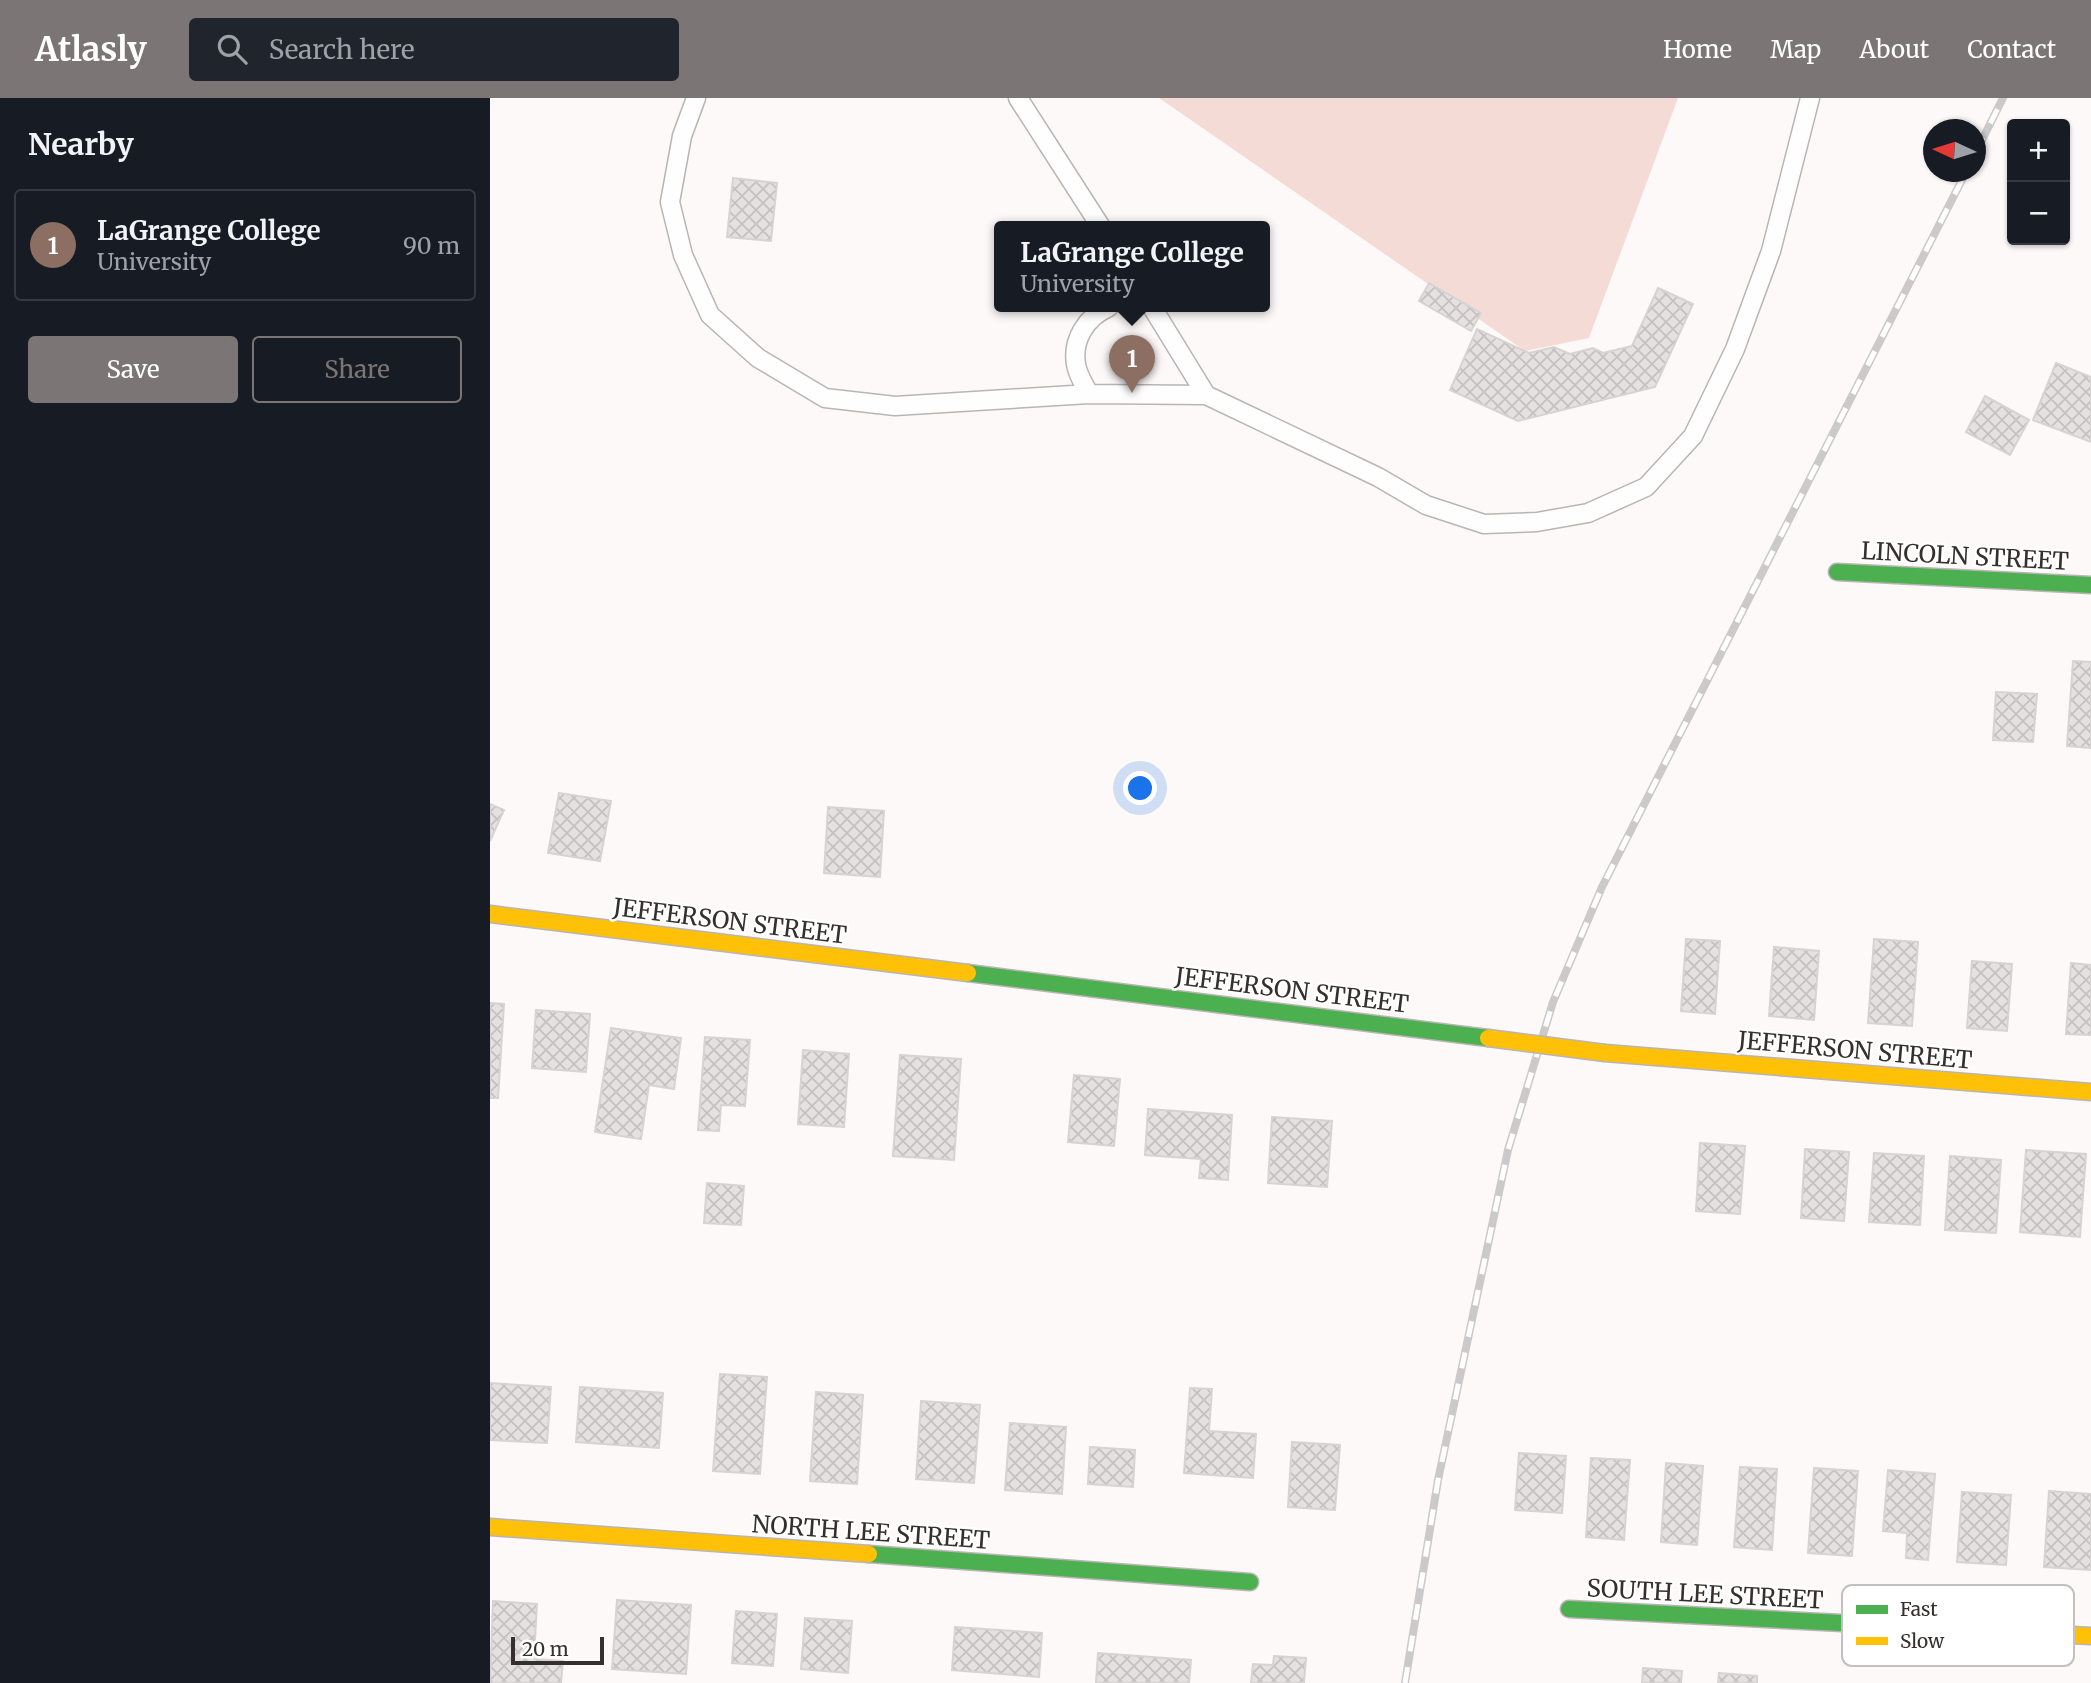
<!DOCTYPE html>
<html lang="en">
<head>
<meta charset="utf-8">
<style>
	body { margin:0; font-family:Merriweather,serif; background:#20242c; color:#f1f3f6 }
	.controls { position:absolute; right:21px; top:21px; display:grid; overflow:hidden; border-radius:7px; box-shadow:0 2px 5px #0004 }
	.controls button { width:63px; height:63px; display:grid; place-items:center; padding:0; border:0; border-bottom:2px solid #363941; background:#171b24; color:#f1f3f6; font:35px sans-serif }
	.compass { position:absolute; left:1433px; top:21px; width:63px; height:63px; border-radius:50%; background:#171b24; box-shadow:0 2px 5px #0004; rotate:274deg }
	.scale { position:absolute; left:21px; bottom:18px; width:93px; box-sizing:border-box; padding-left:7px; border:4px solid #35302e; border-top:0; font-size:19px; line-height:24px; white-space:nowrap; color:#35302e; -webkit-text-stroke:5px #fff; paint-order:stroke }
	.you { position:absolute; left:651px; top:691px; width:24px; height:24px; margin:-18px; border:5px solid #fff; border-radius:50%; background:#1a73e8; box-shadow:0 0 0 10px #1a73e833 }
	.badge { display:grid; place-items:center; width:46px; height:46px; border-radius:50%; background:#7b7675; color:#fff; font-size:23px; font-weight:700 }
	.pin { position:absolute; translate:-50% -58px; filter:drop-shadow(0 2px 4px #0008) }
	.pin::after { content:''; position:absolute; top:37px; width:24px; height:21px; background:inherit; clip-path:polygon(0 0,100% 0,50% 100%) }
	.popup { position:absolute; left:504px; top:123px; width:276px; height:91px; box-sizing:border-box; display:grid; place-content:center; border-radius:7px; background:#171b24; filter:drop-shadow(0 2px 5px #0005); font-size:23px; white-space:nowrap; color:#9ea1a6 }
	.popup b { font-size:26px; color:#f1f3f6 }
	.popup::after { content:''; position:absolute; left:50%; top:100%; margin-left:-14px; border:14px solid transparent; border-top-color:#171b24 }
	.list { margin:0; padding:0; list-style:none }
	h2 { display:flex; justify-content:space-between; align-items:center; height:91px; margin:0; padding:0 28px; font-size:30px }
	h2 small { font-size:23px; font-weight:400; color:#9ea1a6 }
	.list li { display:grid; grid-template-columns:46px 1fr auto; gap:21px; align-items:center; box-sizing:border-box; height:112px; margin:0 14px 14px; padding:0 14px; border:2px solid #363941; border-radius:7px }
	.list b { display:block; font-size:26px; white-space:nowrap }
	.list p { margin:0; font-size:23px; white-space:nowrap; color:#9ea1a6 }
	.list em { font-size:23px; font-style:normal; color:#9ea1a6 }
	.actions { display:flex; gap:14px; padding:21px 28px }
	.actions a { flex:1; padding:16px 0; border:2px solid #7b7675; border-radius:7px; text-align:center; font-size:24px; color:#7b7675 }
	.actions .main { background:#7b7675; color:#fff }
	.icon { flex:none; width:38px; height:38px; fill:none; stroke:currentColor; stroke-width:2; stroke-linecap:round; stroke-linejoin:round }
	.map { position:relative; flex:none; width:1601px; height:1585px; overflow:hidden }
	header { display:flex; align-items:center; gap:42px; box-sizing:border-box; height:98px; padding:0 35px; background:#7b7675; color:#fff }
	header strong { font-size:33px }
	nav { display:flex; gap:38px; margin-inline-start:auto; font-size:24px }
	.search { width:490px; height:63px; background:#20242c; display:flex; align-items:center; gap:18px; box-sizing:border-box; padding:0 24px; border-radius:7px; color:#9ea1a6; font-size:26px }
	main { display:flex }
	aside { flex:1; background:#171b24 }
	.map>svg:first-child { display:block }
	.pitch { fill:#f5dbd5 }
	.building { fill:url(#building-cross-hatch); stroke:#d7d3d2; stroke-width:2 }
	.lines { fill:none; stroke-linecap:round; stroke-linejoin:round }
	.lane-casing { stroke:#b9b5b4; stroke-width:21 }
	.fast-casing { stroke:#b9b5b4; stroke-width:19 }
	.slow-casing { stroke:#b9b5b4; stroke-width:19 }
	.lane { stroke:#fffefe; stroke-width:18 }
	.fast { stroke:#4caf50; stroke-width:16 }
	.slow { stroke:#ffc107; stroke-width:16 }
	.rail-casing { stroke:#cbc9c9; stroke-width:8 }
	.rail { stroke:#fff; stroke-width:5; stroke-dasharray:16; stroke-linecap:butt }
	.slow-bridge-casing { stroke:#b9b5b4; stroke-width:19; stroke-linecap:butt }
	.slow-bridge { stroke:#ffc107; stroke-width:16 }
	.labels { text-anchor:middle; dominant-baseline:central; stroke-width:5; stroke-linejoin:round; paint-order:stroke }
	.street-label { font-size:24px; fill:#35302e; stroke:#fff }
	.key { fill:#fff; stroke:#c2c1c0; stroke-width:2 }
	.key-label { font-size:19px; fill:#35302e }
</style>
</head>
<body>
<header>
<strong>Atlasly</strong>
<div class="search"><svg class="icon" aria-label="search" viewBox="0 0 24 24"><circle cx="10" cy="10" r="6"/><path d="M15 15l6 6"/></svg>Search here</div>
<nav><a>Home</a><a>Map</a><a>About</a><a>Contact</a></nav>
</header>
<main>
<aside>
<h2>Nearby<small></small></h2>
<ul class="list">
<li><span class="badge" style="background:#8d6e63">1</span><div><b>LaGrange College</b><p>University</p></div><em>90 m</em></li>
</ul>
<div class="actions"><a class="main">Save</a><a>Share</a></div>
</aside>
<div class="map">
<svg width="1601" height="1585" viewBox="0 0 1601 1585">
	<defs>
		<pattern id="building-cross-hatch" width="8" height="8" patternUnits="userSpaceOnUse" patternTransform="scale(1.75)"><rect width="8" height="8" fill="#e6e1e1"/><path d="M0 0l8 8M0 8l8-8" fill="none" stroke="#c6c1c1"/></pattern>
	</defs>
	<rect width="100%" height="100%" fill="#fdf9f8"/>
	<path class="pitch" d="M669,0H1188L1099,240L1035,253Z"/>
	<path class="building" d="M243,80L287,85L281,143L237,139Z
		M939,185L991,215L981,233L929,203Z
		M1168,190L1203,206L1165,289L1028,323L960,292L987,231L1039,255L1064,249L1080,256L1103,250L1113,255L1142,248Z
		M1566,265L1601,279V344L1543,322Z
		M1495,298L1539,322L1520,357L1476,334Z
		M1583,563L1601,564V650L1577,648Z
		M1506,594L1547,596L1543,644L1503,642Z
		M69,695L121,703L110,763L58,755Z
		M0,706L14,712L0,743Z
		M338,709L394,713L390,779L334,775Z
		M1196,841L1230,843L1225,916L1191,913Z
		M1384,841L1428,844L1422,928L1378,925Z
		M1284,849L1329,853L1324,922L1279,918Z
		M1482,863L1522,866L1517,933L1477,930Z
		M1581,865L1601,867V937L1576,936Z
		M0,905L14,906L8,1000H0Z
		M46,912L100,916L96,974L42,970Z
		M121,930L191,940L184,991L159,987L151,1041L105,1034Z
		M215,939L260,942L255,1008L231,1007L229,1033L208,1032Z
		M313,952L359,956L354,1029L308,1026Z
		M410,957L471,961L464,1062L403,1058Z
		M584,977L630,981L624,1048L578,1044Z
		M658,1011L742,1017L738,1082L709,1080L711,1061L655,1057Z
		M782,1019L842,1023L837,1089L778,1085Z
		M1210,1045L1255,1048L1250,1116L1206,1113Z
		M1315,1051L1359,1054L1354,1123L1311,1120Z
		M1536,1052L1596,1056L1590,1139L1530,1134Z
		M1384,1055L1434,1058L1430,1127L1379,1124Z
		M1460,1058L1511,1062L1506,1135L1455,1132Z
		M217,1085L254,1088L251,1127L214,1125Z
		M230,1276L277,1279L270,1376L223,1373Z
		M0,1285L61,1289L57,1345L0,1342Z
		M90,1289L173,1295L169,1350L86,1344Z
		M700,1290L722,1291L719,1333L766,1336L763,1380L694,1375Z
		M326,1294L373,1297L367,1386L320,1383Z
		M431,1303L490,1307L484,1385L426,1381Z
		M520,1325L576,1329L572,1396L515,1392Z
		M802,1344L850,1347L845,1412L798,1409Z
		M600,1349L645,1352L643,1389L598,1386Z
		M1029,1355L1076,1358L1072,1415L1025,1412Z
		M1101,1360L1140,1362L1134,1442L1096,1439Z
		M1176,1365L1213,1368L1207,1447L1171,1444Z
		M1250,1369L1287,1371L1282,1452L1244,1449Z
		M1324,1370L1368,1373L1362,1458L1318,1455Z
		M1398,1372L1445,1376L1438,1462L1416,1460L1417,1435L1393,1433Z
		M1559,1393L1601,1396V1472L1554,1469Z
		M1472,1394L1521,1397L1516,1467L1467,1464Z
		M127,1502L201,1507L196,1576L122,1571Z
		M3,1503L47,1506L44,1561L73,1563L71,1585H0Z
		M246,1513L287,1516L283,1568L242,1565Z
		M315,1520L362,1523L358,1575L311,1571Z
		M465,1529L552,1535L549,1579L462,1572Z
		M608,1555L701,1562L699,1585H606Z
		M784,1558L816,1560L814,1585H761L763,1566L783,1567Z
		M1153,1570L1192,1573L1191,1585H1152Z
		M1229,1575L1267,1578V1585H1228Z"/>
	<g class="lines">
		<g class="lane-casing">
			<path id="lane" d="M206,0L192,38L180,104L193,157L220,217L268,260L335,300L405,308L599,296L716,297L888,379L936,407L994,426L1047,424L1098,415L1156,389L1203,338L1245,251L1281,153L1320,0
				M528,0L611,129
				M662,209L716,297
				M599,296C595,288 587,276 586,266C582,242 596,219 619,209"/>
		</g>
		<g class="fast-casing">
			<path id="fast" d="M1347,474L1601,487
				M478,875L998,940
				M379,1456L760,1484
				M1079,1511L1469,1531"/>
		</g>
		<g class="slow-casing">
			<path id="slow" d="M0,816L478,875
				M1115,955L1601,994
				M0,1429L379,1456
				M1469,1531L1601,1538"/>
		</g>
		<use href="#lane" class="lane"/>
		<use href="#fast" class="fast"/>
		<use href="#slow" class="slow"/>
		<g class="rail-casing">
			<path id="rail" d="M1486,54L1513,0
				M915,1585L948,1382L1018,1052L1063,904L1112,789L1476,74"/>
		</g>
		<use href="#rail" class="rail"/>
		<g class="slow-bridge-casing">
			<path id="slow-bridge" d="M998,940L1115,955"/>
		</g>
		<use href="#slow-bridge" class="slow-bridge"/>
	</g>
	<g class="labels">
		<g class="street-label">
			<text transform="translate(1475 458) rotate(3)">LINCOLN STREET</text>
			<text transform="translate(240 823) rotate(7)">JEFFERSON STREET</text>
			<text transform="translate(802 892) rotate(7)">JEFFERSON STREET</text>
			<text transform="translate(1365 952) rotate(5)">JEFFERSON STREET</text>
			<text transform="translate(381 1434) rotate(4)">NORTH LEE STREET</text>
			<text transform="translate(1215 1496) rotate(3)">SOUTH LEE STREET</text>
		</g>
	</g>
	<rect x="1352" y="1487" width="232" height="81" rx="10" class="key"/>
	<rect x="1366" y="1507" width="32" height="9" fill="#4caf50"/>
	<rect x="1366" y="1539" width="32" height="8" fill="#ffc107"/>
	<g class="key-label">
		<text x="1410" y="1518">Fast</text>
		<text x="1410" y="1550">Slow</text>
	</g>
</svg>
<div class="controls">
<button>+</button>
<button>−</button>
</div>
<svg class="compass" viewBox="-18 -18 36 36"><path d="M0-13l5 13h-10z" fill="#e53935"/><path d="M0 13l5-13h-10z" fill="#9ea1a6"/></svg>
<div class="scale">20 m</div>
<div class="you"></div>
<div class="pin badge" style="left:642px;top:295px;background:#8d6e63">1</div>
<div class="popup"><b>LaGrange College</b>University</div>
</div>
</main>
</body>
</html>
